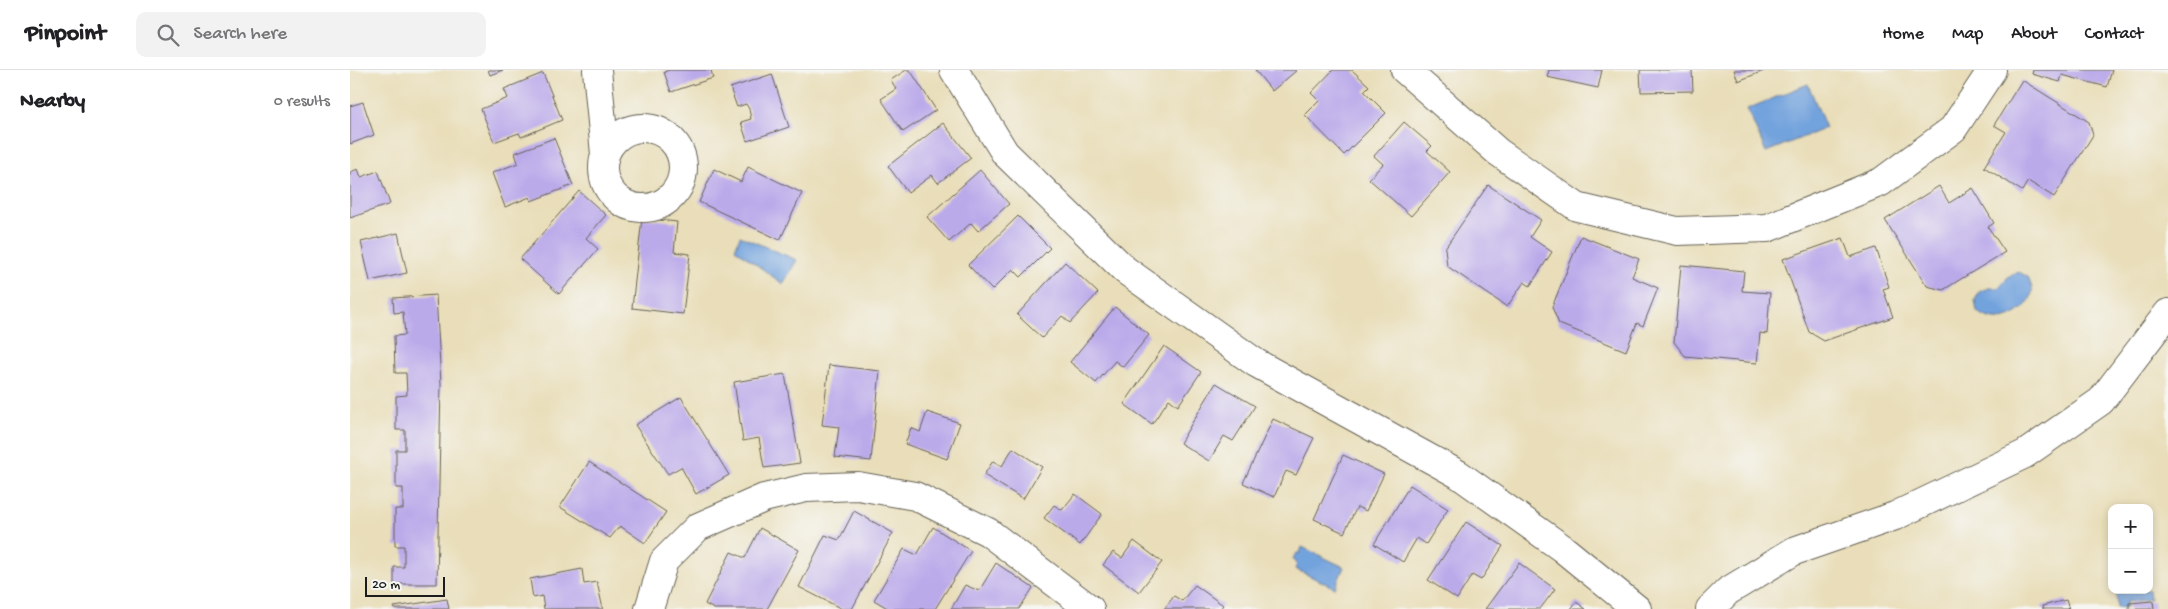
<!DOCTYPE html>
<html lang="en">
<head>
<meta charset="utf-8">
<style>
	body { margin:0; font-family:"Gochi Hand",sans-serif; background:#f2f2f2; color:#202124 }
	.controls { position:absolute; right:15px; bottom:15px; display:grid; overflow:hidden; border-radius:10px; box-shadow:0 2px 8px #0003 }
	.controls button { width:45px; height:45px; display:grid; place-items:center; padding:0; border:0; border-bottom:1px solid #e0e0e0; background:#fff; color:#202124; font:25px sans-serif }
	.scale { position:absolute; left:15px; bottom:12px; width:80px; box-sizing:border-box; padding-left:5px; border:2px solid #1c1c1c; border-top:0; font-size:14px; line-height:18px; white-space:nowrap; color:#1c1c1c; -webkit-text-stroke:4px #f6f6f2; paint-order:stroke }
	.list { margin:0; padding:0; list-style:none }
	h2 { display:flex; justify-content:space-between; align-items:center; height:65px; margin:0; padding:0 20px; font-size:21px }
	h2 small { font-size:16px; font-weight:400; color:#757577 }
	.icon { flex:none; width:28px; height:28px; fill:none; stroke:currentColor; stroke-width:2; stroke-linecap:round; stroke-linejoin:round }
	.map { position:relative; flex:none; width:1818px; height:539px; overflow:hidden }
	header { display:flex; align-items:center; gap:30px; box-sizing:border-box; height:70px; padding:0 25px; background:#fff; border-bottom:1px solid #e0e0e0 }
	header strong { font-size:24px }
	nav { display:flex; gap:28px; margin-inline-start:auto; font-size:18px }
	.search { width:350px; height:45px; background:#f2f2f2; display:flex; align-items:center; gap:12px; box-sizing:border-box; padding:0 18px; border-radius:10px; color:#757577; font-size:19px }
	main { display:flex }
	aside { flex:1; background:#fff }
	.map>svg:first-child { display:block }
	.water { fill:#73a3dd; stroke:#48607c }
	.building { fill:#bbaaea }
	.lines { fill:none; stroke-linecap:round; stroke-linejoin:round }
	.street-casing { stroke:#646053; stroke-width:30 }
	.street { stroke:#fff; stroke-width:28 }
</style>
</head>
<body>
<header>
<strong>Pinpoint</strong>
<div class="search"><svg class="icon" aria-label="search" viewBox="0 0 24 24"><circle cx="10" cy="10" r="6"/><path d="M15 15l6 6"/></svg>Search here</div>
<nav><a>Home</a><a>Map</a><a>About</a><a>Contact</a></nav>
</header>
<main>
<aside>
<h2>Nearby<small>0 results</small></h2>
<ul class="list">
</ul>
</aside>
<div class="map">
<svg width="1818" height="539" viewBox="0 0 1818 539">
	<rect width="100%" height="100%" fill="#f6f6f2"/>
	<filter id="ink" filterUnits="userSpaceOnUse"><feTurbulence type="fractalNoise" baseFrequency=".02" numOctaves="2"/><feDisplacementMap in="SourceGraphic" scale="10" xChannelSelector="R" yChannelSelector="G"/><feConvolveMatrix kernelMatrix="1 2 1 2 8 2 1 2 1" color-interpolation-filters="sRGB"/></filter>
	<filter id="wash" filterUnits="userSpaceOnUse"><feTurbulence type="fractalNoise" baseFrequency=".0096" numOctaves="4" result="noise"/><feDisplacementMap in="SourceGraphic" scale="20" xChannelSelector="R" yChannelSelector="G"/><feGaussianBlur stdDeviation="1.12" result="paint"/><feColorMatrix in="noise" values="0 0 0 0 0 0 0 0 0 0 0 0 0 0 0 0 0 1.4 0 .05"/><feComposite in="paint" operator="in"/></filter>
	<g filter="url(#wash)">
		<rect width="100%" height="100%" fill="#e9deb9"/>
		<path class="water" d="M1458,14L1476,58L1416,82L1397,39Z
			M390,166L447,190L433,214L385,179Z
			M1669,202L1678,207C1679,210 1681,215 1682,218C1684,234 1664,248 1650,249C1642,250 1634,246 1627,242L1625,230L1630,221L1639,218H1648L1659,206Z
			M952,477L994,497L985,518L945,499L947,494L943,488L947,483H950Z
			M1766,520H1799L1800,529L1776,532L1777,537L1767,538Z"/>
		<g id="blocks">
			<path class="building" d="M138,0H153L140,5Z
				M319,0H361L363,8L321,22L314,2Z
				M556,0H560L586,40L553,62L531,29L546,19L541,10Z
				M905,0H947L922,21Z
				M983,0H1002L1019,16L1014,21L1036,43L994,85L955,45L969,31L961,23Z
				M1199,0H1252L1248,18L1197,7Z
				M1290,0H1342L1343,21L1291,22Z
				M1384,0H1416L1388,11Z
				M1683,0H1762L1757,17L1712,5L1710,12L1682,4Z
				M193,3L212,50L171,67L169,63L144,72L131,39L158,28L154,19Z
				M422,4L439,57L397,71L391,52L401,49L399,39L396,34L387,37L380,18Z
				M1672,10L1739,52L1743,65L1704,127L1678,111L1672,121L1634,97L1656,62L1644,55Z
				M13,32L24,65L0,74V36Z
				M1054,52L1082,76L1077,81L1100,102L1061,146L1019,109L1033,94L1024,86Z
				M593,53L621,88L588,113L582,105L558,123L538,96Z
				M204,68L223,115L181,131L180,127L155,137L142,103L168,93L165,83Z
				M398,97L452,123L430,170L349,132L364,99L391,112Z
				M8,99L11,107L28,101L40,134L0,148V102Z
				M630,100L659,134L628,161L621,153L599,172L577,147Z
				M1138,115L1191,150L1180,167L1202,182L1180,216L1174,212L1157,237L1097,196L1095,178Z
				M1589,116L1599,133L1623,118L1644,153L1638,157L1655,182L1593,220L1577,216L1535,150Z
				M229,121L256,145L236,168L248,179L209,224L170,189Z
				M668,146L700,178L671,207L663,199L642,220L618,195Z
				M292,148L327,152L324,182L340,184L333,244L282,238Z
				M48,163L57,203L20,211L11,172Z
				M1231,166L1289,189L1282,207L1308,218L1293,256L1287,253L1276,281L1209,254L1202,237Z
				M1493,168L1500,187L1526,178L1539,217L1533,219L1543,247L1474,271L1459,262L1433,189Z
				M715,192L748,223L720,253L712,246L692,268L667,245Z
				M1331,195L1394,201L1392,221L1420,223L1417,264L1410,263L1407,293L1335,286L1324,272Z
				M86,225L91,314L87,514H44V497H54V476H45V439H53V418H46V380H55V360H46V326L57,325L56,303H45L44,266L55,265L53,242L44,243L43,228Z
				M765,237L799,265L773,297L765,291L746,313L720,292Z
				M814,276L851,302L828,336L819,329L802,354L774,334Z
				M479,295L530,301L521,391L485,387L489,357L472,355Z
				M435,304L450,393L414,398L409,368L393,371L384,312Z
				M866,313L905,336L883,371L874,366L859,391L830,373Z
				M331,327L379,405L346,424L331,397L318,404L285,355Z
				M577,342L610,353L597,389L555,374L561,358L570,362Z
				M923,349L964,368L946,405L936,401L924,427L893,413Z
				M663,378L692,397L673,429L634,405L643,391L652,396Z
				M993,385L1034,404L1016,441L1007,437L994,463L964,449Z
				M239,392L316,442L295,473L270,456L260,468L210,437Z
				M1060,415L1098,439L1076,474L1067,468L1053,492L1024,474Z
				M725,424L752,444L730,475L694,448L704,435L712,440Z
				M504,441L543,463L502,539H492L449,517L475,465L489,470Z
				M1116,452L1153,476L1131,510L1122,505L1107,529L1078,510Z
				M583,457L621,481L585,539H539L524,530L554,479L567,485Z
				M410,458L449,480L417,539H364L355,534L381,482L395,488Z
				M784,471L812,492L789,522L753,495L763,482L772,488Z
				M646,493L683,518L669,539H601L615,515L629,521Z
				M1169,493L1205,519L1190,539H1135Z
				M232,499L234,514L247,512L253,539H194L192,526L183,528L180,509Z
				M845,515L873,535L870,539H814L824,526L832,531Z
				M97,529L99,539H45L44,537Z
				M1716,530L1719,539H1693L1692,536Z
				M1803,531L1804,539H1779V533Z
				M1226,532L1236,539H1221Z"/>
		</g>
	</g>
	<g filter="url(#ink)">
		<use href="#blocks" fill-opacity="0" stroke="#646053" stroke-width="1"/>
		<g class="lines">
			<g class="street-casing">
				<path id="street" d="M247,0L255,84
					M604,0L655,83L775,200L906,293L1108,404L1212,478L1287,539
					M1055,0L1148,82L1227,137L1327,161L1417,158L1531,112L1603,59L1642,0
					M253 98a40 40 0 1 1 80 0a40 40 0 1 1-80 0Z
					M299,539L314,491L348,457L414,428L456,418L508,416L565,426L638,462L740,539
					M1360,539L1378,521L1444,481L1545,446L1675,384L1751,331L1818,243"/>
			</g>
			<use href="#street" class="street"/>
		</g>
	</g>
</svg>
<div class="controls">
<button>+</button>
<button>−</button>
</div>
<div class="scale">20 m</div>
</div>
</main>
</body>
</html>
